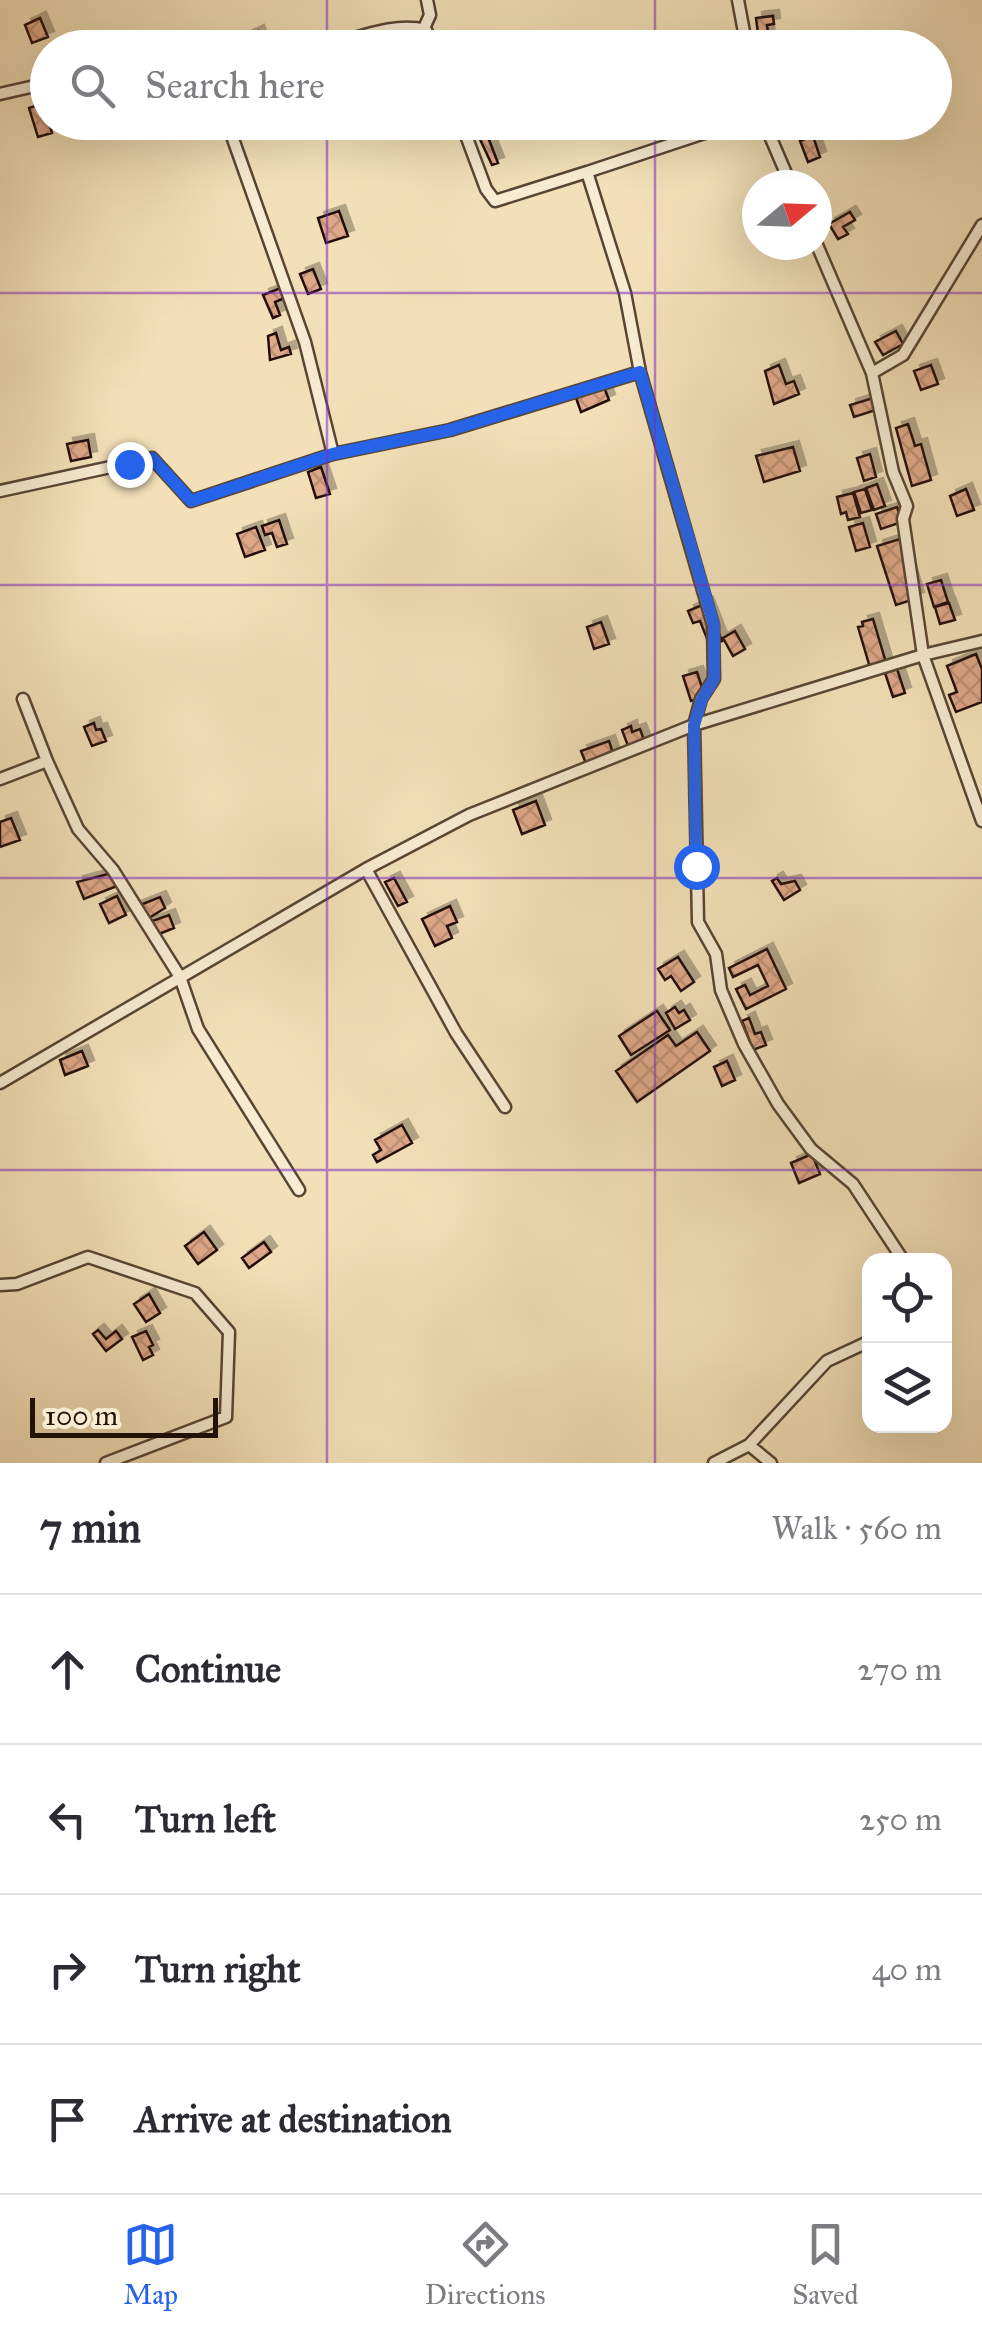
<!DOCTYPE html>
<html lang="en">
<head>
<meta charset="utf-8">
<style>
	body { margin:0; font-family:"IM FELL Great Primer",serif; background:#f7f7f7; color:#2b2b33 }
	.controls { position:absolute; right:30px; bottom:30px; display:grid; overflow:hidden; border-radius:20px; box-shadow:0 10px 40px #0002 }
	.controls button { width:90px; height:90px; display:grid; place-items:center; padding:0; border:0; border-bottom:2px solid #e1e1e2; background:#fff; color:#2b2b33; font:50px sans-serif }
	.compass { position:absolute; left:742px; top:170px; width:90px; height:90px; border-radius:50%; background:#fff; box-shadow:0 10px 40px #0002; rotate:71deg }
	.scale { position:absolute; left:30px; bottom:25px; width:188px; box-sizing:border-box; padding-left:10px; border:5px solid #241108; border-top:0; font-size:28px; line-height:35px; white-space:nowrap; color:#241108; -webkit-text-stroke:8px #f7ebd1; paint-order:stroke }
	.stop { position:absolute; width:30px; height:30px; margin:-22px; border:8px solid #2563eb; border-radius:50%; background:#fff }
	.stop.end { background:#2563eb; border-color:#fff; box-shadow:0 2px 10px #0008 }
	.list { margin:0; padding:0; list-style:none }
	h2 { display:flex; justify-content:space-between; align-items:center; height:130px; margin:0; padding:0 40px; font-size:42px }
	h2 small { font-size:32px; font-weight:400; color:#7c7c81 }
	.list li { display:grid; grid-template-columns:65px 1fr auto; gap:30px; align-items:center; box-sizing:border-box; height:150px; padding:0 40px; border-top:2px solid #e1e1e2 }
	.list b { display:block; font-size:38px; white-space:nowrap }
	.list em { font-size:32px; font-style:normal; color:#7c7c81 }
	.icon { flex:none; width:55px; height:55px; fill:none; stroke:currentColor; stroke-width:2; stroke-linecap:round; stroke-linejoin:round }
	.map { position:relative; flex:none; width:982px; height:1463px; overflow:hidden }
	.search { position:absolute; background:#fff; box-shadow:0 10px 40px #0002; left:30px; right:30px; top:30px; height:110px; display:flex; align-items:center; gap:25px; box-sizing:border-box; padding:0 35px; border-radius:55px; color:#7c7c81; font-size:38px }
	.sheet { height:730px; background:#fff }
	nav { display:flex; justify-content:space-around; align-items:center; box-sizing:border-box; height:140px; border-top:2px solid #e1e1e2; background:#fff; font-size:28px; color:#7c7c81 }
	nav a { display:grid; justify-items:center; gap:5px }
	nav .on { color:#2563eb }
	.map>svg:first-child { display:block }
	.building { fill:url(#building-cross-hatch); stroke:#241108; stroke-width:2.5; filter:url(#shadow) }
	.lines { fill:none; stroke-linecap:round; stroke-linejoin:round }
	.minor-casing { stroke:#584534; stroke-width:15 }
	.minor { stroke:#f7ebd1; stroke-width:10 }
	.route { stroke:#2563eb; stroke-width:12 }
	.grid { fill:none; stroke:#7b2cbf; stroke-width:2.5; stroke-opacity:0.55 }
</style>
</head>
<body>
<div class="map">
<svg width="982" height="1463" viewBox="0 0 982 1463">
	<defs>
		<pattern id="building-cross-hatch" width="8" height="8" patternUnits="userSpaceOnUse" patternTransform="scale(2.5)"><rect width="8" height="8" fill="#dfa889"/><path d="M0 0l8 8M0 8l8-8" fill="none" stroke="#bf9075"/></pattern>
		<filter id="shadow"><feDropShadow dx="6" dy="-6" stdDeviation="0" flood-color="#0004"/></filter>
	</defs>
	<rect width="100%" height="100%" fill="#f3e0b8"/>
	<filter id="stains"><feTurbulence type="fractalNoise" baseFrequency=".002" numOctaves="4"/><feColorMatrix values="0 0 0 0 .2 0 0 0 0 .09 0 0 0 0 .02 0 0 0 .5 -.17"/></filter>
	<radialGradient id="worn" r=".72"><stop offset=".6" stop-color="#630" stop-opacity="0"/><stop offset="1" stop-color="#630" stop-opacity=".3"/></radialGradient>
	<path class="building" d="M773,16L774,24L767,25L769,40L759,41L756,18Z
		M40,18L48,37L32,43L25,25Z
		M258,31L262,42L276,37L279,45L251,48L247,36Z
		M48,97L46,113L52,133L38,137L29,108L41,104L39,100Z
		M486,132L498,163L492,165L478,135Z
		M813,136L820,157L808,162L800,141Z
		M339,211L348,236L326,243L318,218Z
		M850,212L855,220L843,227L848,234L838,239L829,224Z
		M313,269L321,289L308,294L300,274Z
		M283,287L287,297L275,302L280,315L273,318L263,295Z
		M896,331L903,344L883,355L875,342Z
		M276,333L281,350L289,347L291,354L270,360L268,336Z
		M779,365L786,384L794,381L799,394L774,404L765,371Z
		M931,365L938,384L921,390L914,371Z
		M604,387L609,400L581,412L576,398Z
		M873,398L876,410L854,417L850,405Z
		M908,424L915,446L921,444L931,480L912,486L896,428Z
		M88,440L91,457L71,461L67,444Z
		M793,447L800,471L764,482L756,456Z
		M870,454L876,477L864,481L857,458Z
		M321,467L330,494L316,498L308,472Z
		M877,484L885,506L874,510L866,488Z
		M865,489L872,510L861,513L854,492Z
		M966,489L974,510L957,516L950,496Z
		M853,493L860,517L848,520L846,512L841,514L837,497Z
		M897,507L902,522L881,529L876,514Z
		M279,520L287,544L277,547L272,533L265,535L262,526Z
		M863,523L870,547L856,551L849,527Z
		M256,527L265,550L245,557L237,534Z
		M900,539L918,598L896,605L877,546Z
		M941,580L948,602L934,607L927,584Z
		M707,603L722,641L710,646L700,621L693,623L688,611Z
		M949,603L955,620L940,624L935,607Z
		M873,619L887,666L871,671L858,627L863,626L862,622Z
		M601,622L609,644L594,649L587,627Z
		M735,631L745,649L733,656L723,638Z
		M976,654L982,669V702L956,712L949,695L957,692L947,666Z
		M897,669L905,693L893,697L885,673Z
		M697,672L705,697L691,701L683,676Z
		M94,723L96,730L101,729L106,741L92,746L84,727Z
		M631,726L632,732L640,729L644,740L628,746L622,730Z
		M609,741L614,756L587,766L581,751Z
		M536,801L545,825L522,834L513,810Z
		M11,818L20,840L0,847V822Z
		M112,873L117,886L84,899L77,882Z
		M394,878L407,902L398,906L385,882Z
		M777,878L781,884L795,881L800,890L784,900L772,881Z
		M117,896L126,915L109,923L100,904Z
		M160,897L165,908L141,923L135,907Z
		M450,906L457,922L447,926L452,938L435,946L422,919Z
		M169,915L174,928L149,938L144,924Z
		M767,949L786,989L746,1009L736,989L745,985L750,995L768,986L758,965L733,977L729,968Z
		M678,957L694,982L681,991L671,976L665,980L658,969Z
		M675,1007L679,1013L684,1010L690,1020L675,1029L666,1013Z
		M657,1011L670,1030L631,1055L619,1036Z
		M749,1018L755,1034L761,1032L766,1045L753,1050L742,1021Z
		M697,1032L710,1051L637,1102L616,1071L668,1035L676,1046Z
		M82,1051L88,1066L65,1075L60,1060Z
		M727,1061L735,1080L722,1086L714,1067Z
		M402,1125L412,1143L377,1162L373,1155L381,1150L375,1140Z
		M812,1154L820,1174L799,1183L791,1163Z
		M204,1232L217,1250L198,1264L185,1246Z
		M264,1242L271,1252L249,1268L242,1258Z
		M149,1294L160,1313L146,1322L134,1304Z
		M98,1330L106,1339L116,1331L122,1339L106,1351L93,1334Z
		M146,1331L153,1345L149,1347L153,1355L143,1360L132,1337Z"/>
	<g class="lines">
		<g class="minor-casing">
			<path id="minor" d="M738,0L747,48
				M426,30L424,28L430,15L427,0
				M317,48C353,41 390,21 426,30L433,48
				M0,94L48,83
				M227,122L305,342L333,454
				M461,122L486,189L495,201L587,172
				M738,122L587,172L625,293L640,372L713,625L714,679L701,699L694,725L698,922L716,954L721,990L744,1044L778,1104L811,1149L853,1184L903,1260
				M764,122L791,185
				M817,245L872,373L903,355L982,225
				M872,373L893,472L907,506L903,519L923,655L982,821
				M0,491L152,458L191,501L333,454L450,430L640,372
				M23,699L47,761
				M0,779L47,761L78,829L113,870L180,977L198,1029L299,1190
				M366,869L456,1033L505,1107
				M0,1083L366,869L469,815L694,725L923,655L982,641
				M0,1285L17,1284L88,1257L195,1293L229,1332L226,1417L106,1463
				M749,1445L827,1361L870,1341
				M714,1463L749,1445L771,1463"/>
		</g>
		<use href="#minor" class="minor"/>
	</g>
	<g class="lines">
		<path class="route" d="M129,464L152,458L191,501L333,454L450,430L640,372L714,625V679L702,699L694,725L696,866"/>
	</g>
	<path class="grid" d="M327,0V48M655,0V48M327,122V1463M655,122V1463M0,293H982M0,585H982M0,878H982M0,1170H982"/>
	<rect width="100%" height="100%" filter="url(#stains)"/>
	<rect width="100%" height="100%" fill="url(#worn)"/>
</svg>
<div class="controls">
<button><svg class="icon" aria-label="locate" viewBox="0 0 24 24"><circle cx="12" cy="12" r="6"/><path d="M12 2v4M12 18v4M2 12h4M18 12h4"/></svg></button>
<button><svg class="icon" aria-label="layers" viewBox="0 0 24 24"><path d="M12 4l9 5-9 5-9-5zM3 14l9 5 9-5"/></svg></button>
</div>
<svg class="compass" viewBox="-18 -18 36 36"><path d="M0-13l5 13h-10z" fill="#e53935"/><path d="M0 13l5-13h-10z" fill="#7c7c81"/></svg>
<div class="scale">100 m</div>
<div class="stop" style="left:696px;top:866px"></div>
<div class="stop end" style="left:129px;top:464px"></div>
<div class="search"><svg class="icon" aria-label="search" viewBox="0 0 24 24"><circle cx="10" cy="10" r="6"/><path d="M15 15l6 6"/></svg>Search here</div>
</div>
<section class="sheet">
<h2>7 min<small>Walk · 560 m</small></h2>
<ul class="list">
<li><svg class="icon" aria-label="ahead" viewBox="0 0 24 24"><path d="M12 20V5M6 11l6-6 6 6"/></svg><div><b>Continue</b></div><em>270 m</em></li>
<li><svg class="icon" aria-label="left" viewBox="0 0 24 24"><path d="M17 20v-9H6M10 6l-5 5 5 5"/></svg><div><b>Turn left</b></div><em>250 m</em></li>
<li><svg class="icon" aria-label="right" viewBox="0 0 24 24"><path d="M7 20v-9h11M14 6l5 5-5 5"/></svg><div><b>Turn right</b></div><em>40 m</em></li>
<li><svg class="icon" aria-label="arrive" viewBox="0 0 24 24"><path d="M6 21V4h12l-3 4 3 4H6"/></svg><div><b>Arrive at destination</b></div></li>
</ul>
</section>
<nav>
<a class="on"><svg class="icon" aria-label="map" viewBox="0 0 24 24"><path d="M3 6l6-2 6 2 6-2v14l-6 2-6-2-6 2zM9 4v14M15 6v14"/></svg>Map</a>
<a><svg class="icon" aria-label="directions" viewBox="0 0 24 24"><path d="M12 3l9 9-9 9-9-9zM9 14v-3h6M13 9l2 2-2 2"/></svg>Directions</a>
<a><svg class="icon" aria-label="saved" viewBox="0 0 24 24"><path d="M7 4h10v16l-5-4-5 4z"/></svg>Saved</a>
</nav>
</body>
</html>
